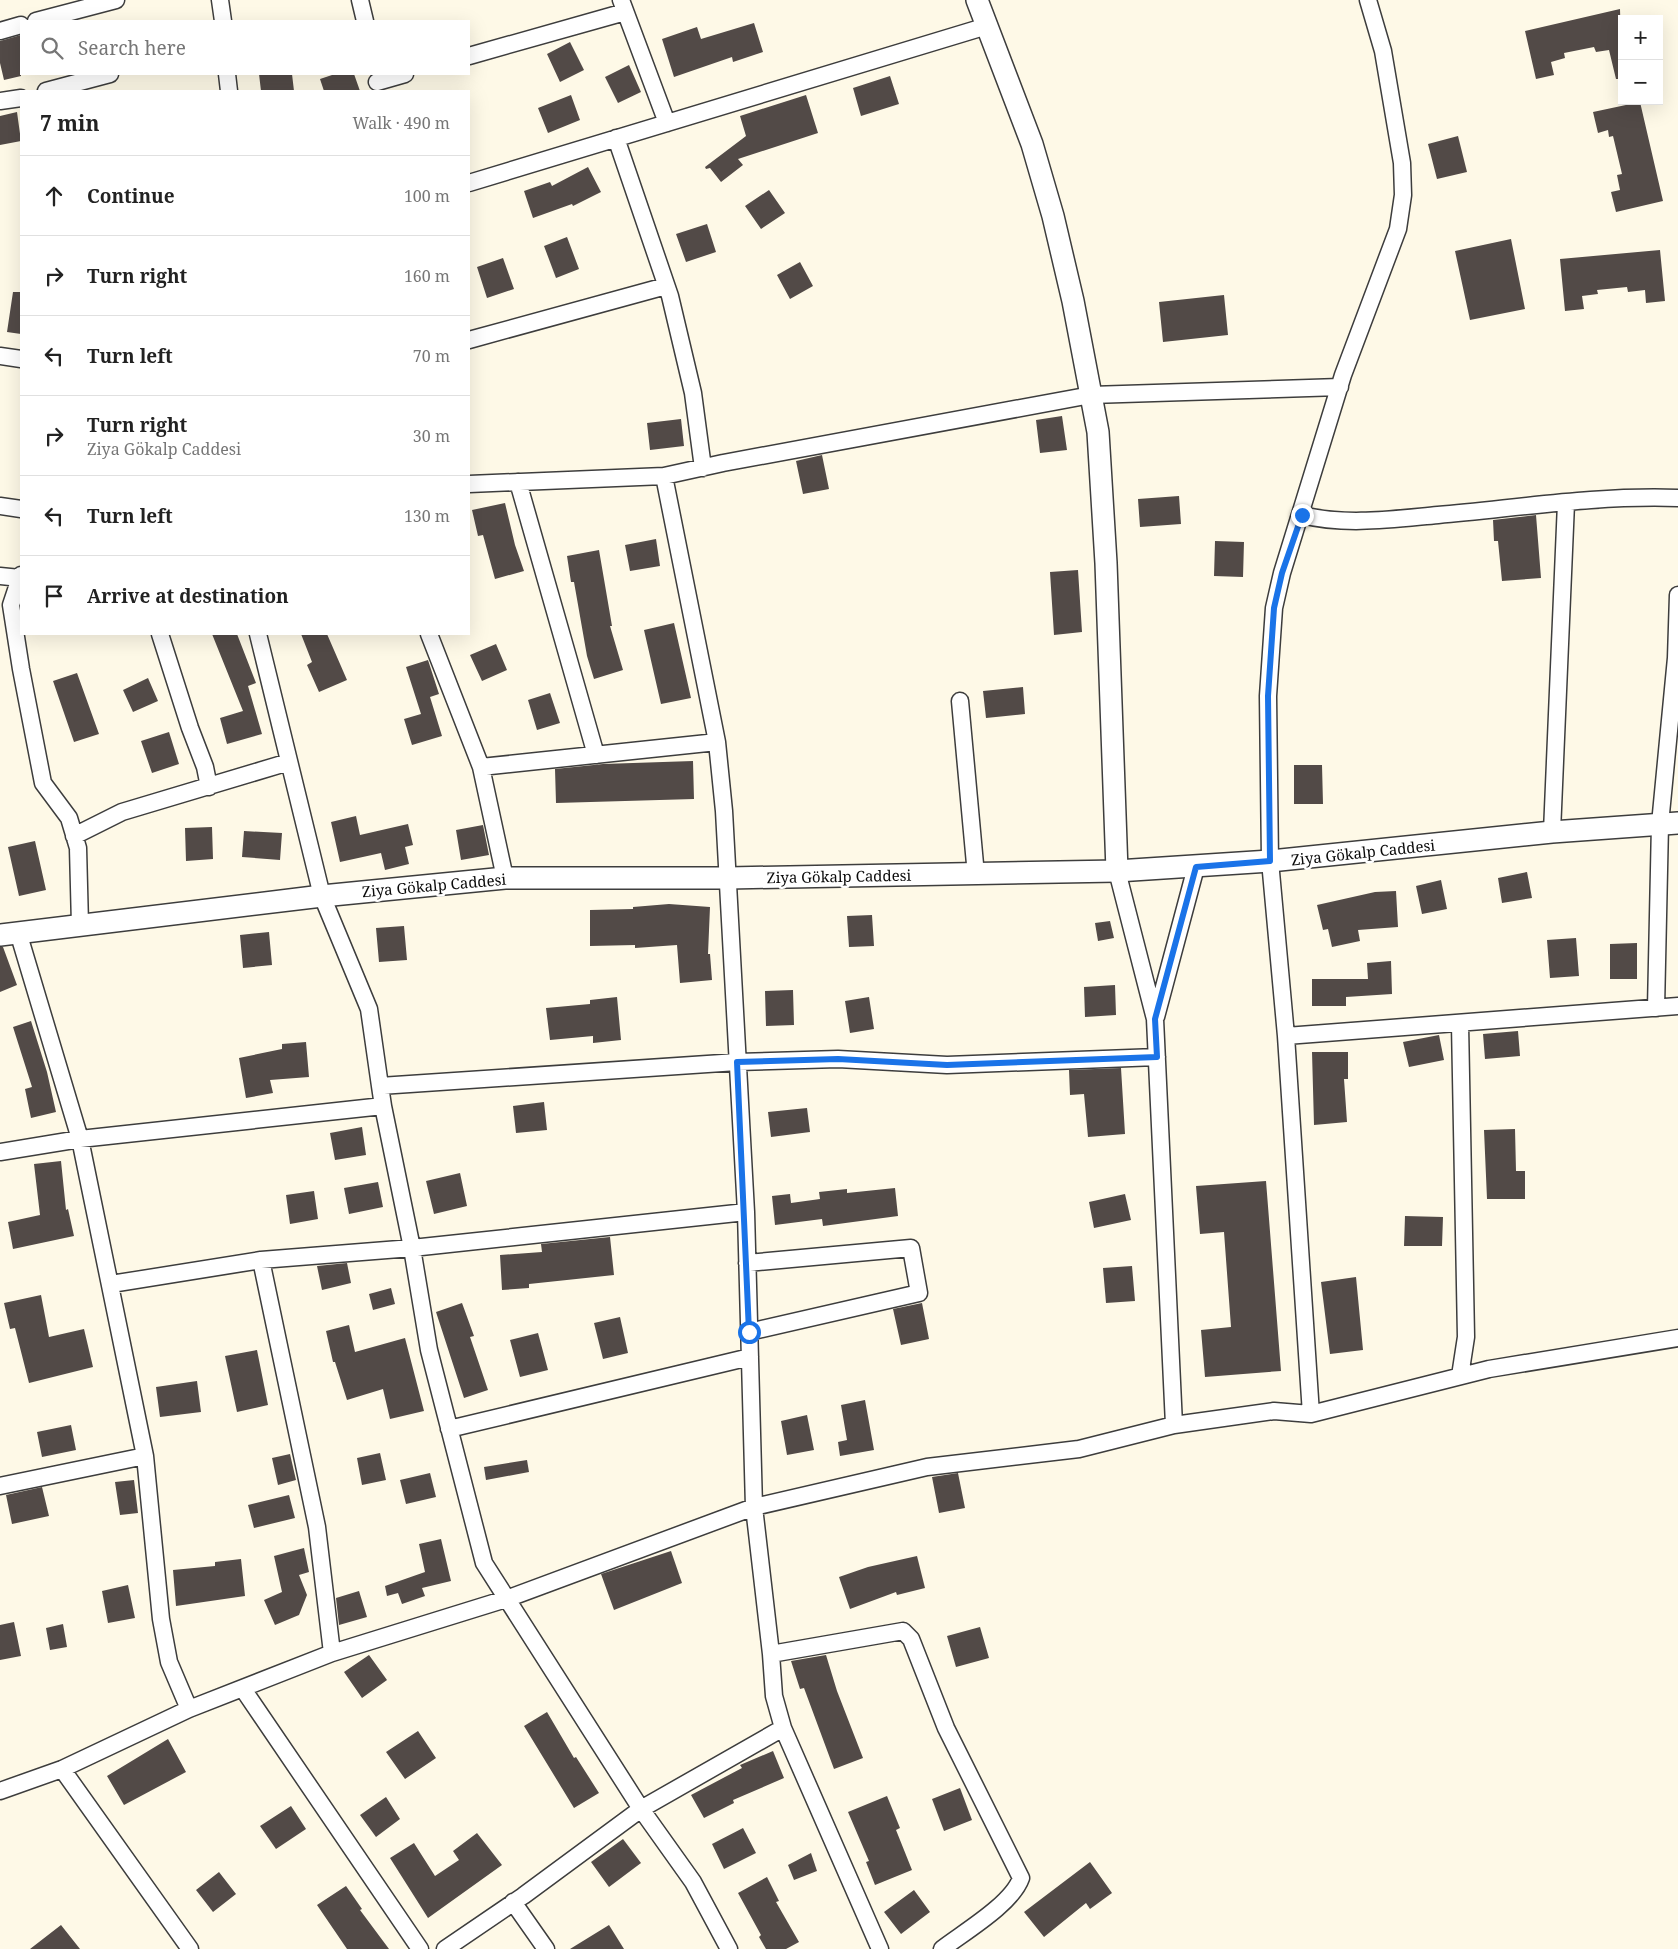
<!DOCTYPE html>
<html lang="en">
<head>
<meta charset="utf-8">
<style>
	body { margin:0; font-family:"Noto Serif",serif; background:#f2f2f2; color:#222 }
	.controls { position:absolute; right:15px; top:15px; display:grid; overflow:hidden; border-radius:0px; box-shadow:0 5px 20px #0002 }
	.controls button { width:45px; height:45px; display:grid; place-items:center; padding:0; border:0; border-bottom:1px solid #e0e0e0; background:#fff; color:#222; font:25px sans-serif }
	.stop { position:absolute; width:15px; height:15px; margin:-11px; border:4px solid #1a73e8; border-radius:50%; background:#fff }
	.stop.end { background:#1a73e8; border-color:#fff; box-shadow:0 1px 5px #0008 }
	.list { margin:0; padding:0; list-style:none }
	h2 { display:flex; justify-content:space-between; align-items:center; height:65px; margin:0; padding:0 20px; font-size:21px }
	h2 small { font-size:16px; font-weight:400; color:#767676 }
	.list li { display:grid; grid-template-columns:32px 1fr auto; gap:15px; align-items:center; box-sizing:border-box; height:80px; padding:0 20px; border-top:1px solid #e0e0e0 }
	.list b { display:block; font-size:19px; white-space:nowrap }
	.list p { margin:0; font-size:16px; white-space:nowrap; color:#767676 }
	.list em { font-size:16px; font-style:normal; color:#767676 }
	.icon { flex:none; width:28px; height:28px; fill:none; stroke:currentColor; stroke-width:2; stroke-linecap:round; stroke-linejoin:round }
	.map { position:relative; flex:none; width:1678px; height:1949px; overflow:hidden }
	.search { position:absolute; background:#fff; box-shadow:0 5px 20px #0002; left:20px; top:20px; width:450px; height:55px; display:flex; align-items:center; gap:12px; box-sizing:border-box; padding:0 18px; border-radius:0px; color:#767676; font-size:19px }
	.panel { position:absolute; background:#fff; box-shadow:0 5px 20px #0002; left:20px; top:90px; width:450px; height:545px; border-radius:0px }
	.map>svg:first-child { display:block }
	.building { fill:#524a47 }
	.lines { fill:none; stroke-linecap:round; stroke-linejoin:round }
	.minor-casing { stroke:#3d3d3d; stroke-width:19 }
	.tertiary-casing { stroke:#3d3d3d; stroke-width:24 }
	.minor { stroke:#fff; stroke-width:16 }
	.tertiary { stroke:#fff; stroke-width:21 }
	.route { stroke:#1a73e8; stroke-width:6 }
	.labels { text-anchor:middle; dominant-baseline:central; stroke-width:5; stroke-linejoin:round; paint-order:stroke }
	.street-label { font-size:15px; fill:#0a0a0a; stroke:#fff }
</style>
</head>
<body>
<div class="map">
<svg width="1678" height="1949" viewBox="0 0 1678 1949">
	<rect width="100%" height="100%" fill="#fef9e7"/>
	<path class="building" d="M1620,9L1622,79H1616L1609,50L1596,52L1594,47L1564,53L1565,58L1551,62L1554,75L1536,79L1525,31Z
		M754,23L763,52L733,62L732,57L674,77L662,39L697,27L701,39Z
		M21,35V76L4,80L0,63V41Z
		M570,42L584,70L560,82L547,54Z
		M629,65L641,92L618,103L605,77Z
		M259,74H292L294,91H261Z
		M335,74H354L360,91H324L320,79Z
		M890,76L899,104L861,116L853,88Z
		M571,95L580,120L548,133L538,108Z
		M806,95L818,133L738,159L743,165L721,182L710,168L706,169L705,167L746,136L740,116Z
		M1640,102L1663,201L1616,212L1611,192L1620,190L1617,175L1622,174L1613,136L1609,137L1608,130L1598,133L1593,112Z
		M17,112L21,141L0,145V116Z
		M1458,136L1467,172L1437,179L1428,144Z
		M588,167L601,192L573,206L572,204L533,218L524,191L550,182L552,186Z
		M769,190L785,213L761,229L745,206Z
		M707,224L716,252L686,262L676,234Z
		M567,237L579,269L556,278L544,246Z
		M1511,239L1525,309L1470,320L1455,251Z
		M1660,250L1665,301L1646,303L1645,290L1628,292L1627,287L1597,290L1598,294L1582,296L1584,309L1565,311L1560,259Z
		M503,258L514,289L487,298L477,267Z
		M800,262L813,286L790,299L777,275Z
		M13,292H21V334L7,332Z
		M1224,295L1228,335L1163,342L1159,302Z
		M1062,416L1067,450L1040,453L1036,420Z
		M681,419L684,446L650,450L647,423Z
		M822,455L829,489L803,494L796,461Z
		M1179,496L1181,524L1140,527L1138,499Z
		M505,503L515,545L524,571L495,579L483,535L478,536L472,510Z
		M1536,515L1541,578L1502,581L1498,541H1494L1493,520Z
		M656,539L660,566L630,571L625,545Z
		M1215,541L1244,542L1243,577L1214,576Z
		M599,550L612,626H610L623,670L594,679L587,656L574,582H571L567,556Z
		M1078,570L1082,632L1054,635L1050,572Z
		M674,623L691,698L661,704L644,630Z
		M212,634H237L256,683L248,686L262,734L227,744L220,718L243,711Z
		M301,634H327L347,680L319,692L307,665L312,662Z
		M496,644L507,670L482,681L470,655Z
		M428,660L439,694L430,697L442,736L412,745L404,719L421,714L406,667Z
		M77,673L99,734L74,742L53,681Z
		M148,678L158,701L133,712L123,690Z
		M1023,687L1025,714L986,718L983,691Z
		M550,693L560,723L537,730L528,700Z
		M169,732L179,764L152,773L141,741Z
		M693,761L694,799L556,803L555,769L603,764Z
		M1294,765H1322L1323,804H1294Z
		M356,816L360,835L408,824L413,845L405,847L409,864L385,870L381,853L340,862L331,822Z
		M483,825L489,855L461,860L456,830Z
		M212,827L213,859L186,861L185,828Z
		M244,831L282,833L280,860L242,857Z
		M35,841L46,890L19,896L8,847Z
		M1527,872L1532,898L1502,903L1498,878Z
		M1441,880L1447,909L1422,914L1416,886Z
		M1396,891L1398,927L1358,930L1360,941L1332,947L1328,929L1323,930L1317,905L1375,892Z
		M669,904L710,907L708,954H710L712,980L680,983L677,945L635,948V945L590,946V910L633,909V907Z
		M872,915L874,946L849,947L847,916Z
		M1110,921L1114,938L1098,941L1095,923Z
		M404,926L407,960L379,962L376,928Z
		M269,932L272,965L243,968L240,935Z
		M1576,938L1579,976L1550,978L1547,940Z
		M1637,943V979H1610V944Z
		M0,947H3L17,985L0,992Z
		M1391,961L1392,994L1346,997V1006H1312V979H1368L1367,963Z
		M1115,985L1116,1015L1085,1017L1084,987Z
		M793,990L794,1025L766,1026L765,991Z
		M617,997L621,1040L593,1043V1036L550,1040L546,1008L590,1004V1000Z
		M869,997L874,1029L850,1033L845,1001Z
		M31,1021L47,1072L56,1112L31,1118L25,1089L32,1087L13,1027Z
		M1518,1031L1520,1056L1485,1059L1483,1034Z
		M1439,1035L1444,1060L1409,1067L1403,1042Z
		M306,1042L309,1077L270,1080L273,1093L246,1098L239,1058L282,1049V1044Z
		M1312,1052H1348V1079H1344L1347,1122L1314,1125Z
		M1121,1068L1125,1134L1088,1137L1084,1094L1070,1095L1069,1070Z
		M544,1102L547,1130L516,1133L513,1106Z
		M807,1108L810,1132L771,1137L768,1112Z
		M362,1127L366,1155L335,1160L330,1133Z
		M1515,1129L1516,1171H1525V1199H1487L1484,1130Z
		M61,1161L66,1210L68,1209L74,1236L13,1249L8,1222L40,1215L34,1164Z
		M460,1173L467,1206L434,1214L426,1181Z
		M1266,1181L1281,1371L1205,1377L1201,1330L1231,1327L1224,1232L1200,1234L1196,1186Z
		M378,1182L383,1207L349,1214L344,1188Z
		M895,1188L898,1216L823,1226L822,1219L775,1225L772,1196L790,1194L791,1203L820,1199L819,1192L847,1189V1193Z
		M314,1191L318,1219L290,1224L286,1195Z
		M1125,1194L1131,1220L1094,1228L1089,1202Z
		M1405,1216L1443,1217L1442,1246H1404Z
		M610,1237L614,1275L529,1284V1288L502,1290L500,1255L542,1252L541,1244Z
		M347,1263L351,1283L322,1290L317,1266Z
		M1132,1266L1135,1301L1106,1303L1103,1268Z
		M1356,1277L1363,1350L1330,1354L1321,1282Z
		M391,1288L395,1304L373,1310L369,1294Z
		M41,1295L49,1337L84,1329L93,1367L29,1383L15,1328L10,1329L4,1303Z
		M462,1303L474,1336L470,1337L488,1390L464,1398L436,1312Z
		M922,1303L929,1339L901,1345L893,1309Z
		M620,1317L628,1353L603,1359L594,1323Z
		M349,1325L355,1352L405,1338L424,1411L390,1419L383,1389L347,1400L335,1362H333L326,1331Z
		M538,1333L548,1370L520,1377L510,1340Z
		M257,1350L268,1405L237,1412L225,1356Z
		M197,1381L201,1412L160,1417L156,1387Z
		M865,1400L874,1450L840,1456L838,1442L847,1440L841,1405Z
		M807,1415L814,1450L787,1455L781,1421Z
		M71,1425L76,1450L42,1457L37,1432Z
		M380,1453L386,1480L362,1485L357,1458Z
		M290,1454L296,1480L278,1485L272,1458Z
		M527,1460L529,1472L486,1480L484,1467Z
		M430,1473L436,1497L406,1504L400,1480Z
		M958,1473L965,1508L939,1513L932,1477Z
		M134,1480L138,1513L120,1515L115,1482Z
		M42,1487L49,1516L12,1524L6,1495Z
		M289,1495L295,1518L254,1528L248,1505Z
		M441,1539L451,1581L422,1588L425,1596L402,1604L398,1593L387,1596L385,1586L425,1572L419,1544Z
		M304,1548L309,1572L299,1575L307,1595L299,1615L275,1625L264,1600L282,1592L274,1556Z
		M671,1551L682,1583L614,1610L601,1574Z
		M917,1556L925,1588L897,1595L896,1592L850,1609L839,1577L868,1567Z
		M241,1559L245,1596L176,1606L173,1570L215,1566V1562Z
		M128,1585L135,1618L108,1623L102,1591Z
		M359,1591L367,1617L339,1625L336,1598Z
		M14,1622L21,1656L0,1660V1625Z
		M63,1624L67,1647L50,1650L46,1628Z
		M980,1627L989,1658L956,1667L947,1636Z
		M369,1655L387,1680L362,1698L344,1672Z
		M826,1655L837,1691L863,1758L834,1769L804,1688L800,1689L791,1661Z
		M547,1712L574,1758L576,1757L599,1793L574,1808L524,1726Z
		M418,1731L436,1758L405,1779L386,1752Z
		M168,1739L186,1772L124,1805L107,1776Z
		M773,1751L784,1778L733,1800L734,1803L704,1818L691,1795L742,1768L740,1765Z
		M960,1788L972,1820L944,1831L932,1799Z
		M887,1796L900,1828L896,1830L912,1870L875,1885L866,1862L869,1861L848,1812Z
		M386,1797L400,1819L376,1837L360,1815Z
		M291,1806L306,1829L276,1849L260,1826Z
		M743,1828L756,1853L724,1869L712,1844Z
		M477,1833L502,1865L428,1918L390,1858L414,1843L435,1876L459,1860L453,1851Z
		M623,1839L641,1863L609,1887L591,1862Z
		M811,1853L817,1871L794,1880L788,1865Z
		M1090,1862L1112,1893L1090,1909L1086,1903L1044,1937L1024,1912Z
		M219,1872L236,1894L213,1912L196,1890Z
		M767,1877L779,1901L776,1902L799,1942L786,1949H766L759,1937L761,1935L738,1893Z
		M346,1886L362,1909L360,1910L389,1949H347L317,1905Z
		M914,1890L930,1912L901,1934L884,1912Z
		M61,1925L80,1949H30Z
		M609,1925L624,1949H570Z"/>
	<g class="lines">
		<g class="minor-casing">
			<path id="minor" d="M220,0L223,21
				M360,0L365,21
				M621,0L667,123
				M36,21L116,0
				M0,31L21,25
				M469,56L625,12
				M227,74L229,91
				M377,82L405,74
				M46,91L110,74
				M0,101L21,98
				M616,138L670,296L693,393L703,468
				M469,183L987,26
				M469,340L666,286
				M0,356L21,359
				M664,476L717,742L724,811L746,1212L754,1507L771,1654L774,1696L783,1728L880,1949
				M518,482L596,755
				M469,484L664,476L723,463L1091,395L1340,387
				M0,506L21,509
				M1302,515C1346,526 1394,519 1438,515C1518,508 1598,495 1678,498
				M21,575L11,605L21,669L43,783L69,818L78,848L80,925
				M0,576L20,578
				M160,634L190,728L205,767L209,787
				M258,634L322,896L369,1009L380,1086
				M429,634L481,767L505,878
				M960,701L976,875
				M481,767L717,742
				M1552,832L1566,503
				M74,836L122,812L289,762
				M1117,871L1155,1019L1174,1425
				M18,932L80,1139L145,1456L161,1619L169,1662L189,1709
				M1656,1008L1660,824L1676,658L1678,595
				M1156,1017L1196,867
				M1286,1036L1678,1006
				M383,1106L412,1248L429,1350L484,1563L641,1809L693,1882L729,1949
				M0,1152L80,1139L383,1106L380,1086L737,1062L838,1059L947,1065L1157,1057
				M261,1260L317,1527L332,1653
				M747,1263L911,1248L919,1293L749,1332
				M111,1284L261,1260L412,1248L746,1212
				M1460,1376L1466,1337L1460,1024
				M1311,1414L1286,1036L1270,861L1268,696L1274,608L1282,573L1343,375L1398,229L1403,195L1402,163L1383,51L1368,0
				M449,1429L750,1357
				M0,1486L145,1456
				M771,1654L903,1631L911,1639L946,1728L1021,1878C1012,1904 964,1932 942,1949
				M243,1689L420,1949
				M62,1769L190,1949
				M0,1791L62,1769L189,1709L332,1653L506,1599L754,1507L927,1467L1079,1449L1174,1425L1274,1411L1311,1414L1489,1369L1678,1338
				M513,1902L546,1949
				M445,1949L523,1896L641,1809L783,1728"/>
		</g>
		<g class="tertiary-casing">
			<path id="tertiary" d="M977,0L1032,144L1053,216L1073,301L1098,432L1106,563L1117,871
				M0,935L322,896L505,878H728L1117,871L1270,861L1552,832L1678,823"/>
		</g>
		<use href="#minor" class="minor"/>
		<use href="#tertiary" class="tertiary"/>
	</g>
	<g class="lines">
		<path class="route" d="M749,1332L737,1062L838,1059L947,1065L1157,1057L1155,1019L1196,867L1270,861L1268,696L1274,608L1282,573L1302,515"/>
	</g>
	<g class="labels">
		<g class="street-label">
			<text transform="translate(1363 852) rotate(-6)">Ziya Gökalp Caddesi</text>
			<text transform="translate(839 876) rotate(-1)">Ziya Gökalp Caddesi</text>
			<text transform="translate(434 885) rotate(-5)">Ziya Gökalp Caddesi</text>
		</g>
	</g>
</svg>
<div class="controls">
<button>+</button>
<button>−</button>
</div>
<div class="stop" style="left:749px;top:1332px"></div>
<div class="stop end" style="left:1302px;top:515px"></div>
<div class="search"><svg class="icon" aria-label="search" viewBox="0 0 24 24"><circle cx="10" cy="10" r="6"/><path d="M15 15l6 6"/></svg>Search here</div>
<section class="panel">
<h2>7 min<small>Walk · 490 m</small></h2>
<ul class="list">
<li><svg class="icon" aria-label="ahead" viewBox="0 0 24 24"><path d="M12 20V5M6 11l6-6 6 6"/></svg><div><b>Continue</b></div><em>100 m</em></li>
<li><svg class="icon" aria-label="right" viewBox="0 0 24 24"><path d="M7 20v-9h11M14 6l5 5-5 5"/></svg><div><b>Turn right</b></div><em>160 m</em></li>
<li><svg class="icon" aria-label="left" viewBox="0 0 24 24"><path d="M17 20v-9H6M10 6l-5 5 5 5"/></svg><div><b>Turn left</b></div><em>70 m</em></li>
<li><svg class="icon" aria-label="right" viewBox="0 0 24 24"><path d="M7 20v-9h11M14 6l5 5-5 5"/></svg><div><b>Turn right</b><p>Ziya Gökalp Caddesi</p></div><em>30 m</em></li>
<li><svg class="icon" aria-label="left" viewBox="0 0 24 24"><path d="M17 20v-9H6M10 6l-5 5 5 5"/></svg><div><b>Turn left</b></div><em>130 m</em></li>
<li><svg class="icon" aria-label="arrive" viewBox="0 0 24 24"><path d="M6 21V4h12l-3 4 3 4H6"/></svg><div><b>Arrive at destination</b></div></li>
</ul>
</section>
</div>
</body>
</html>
